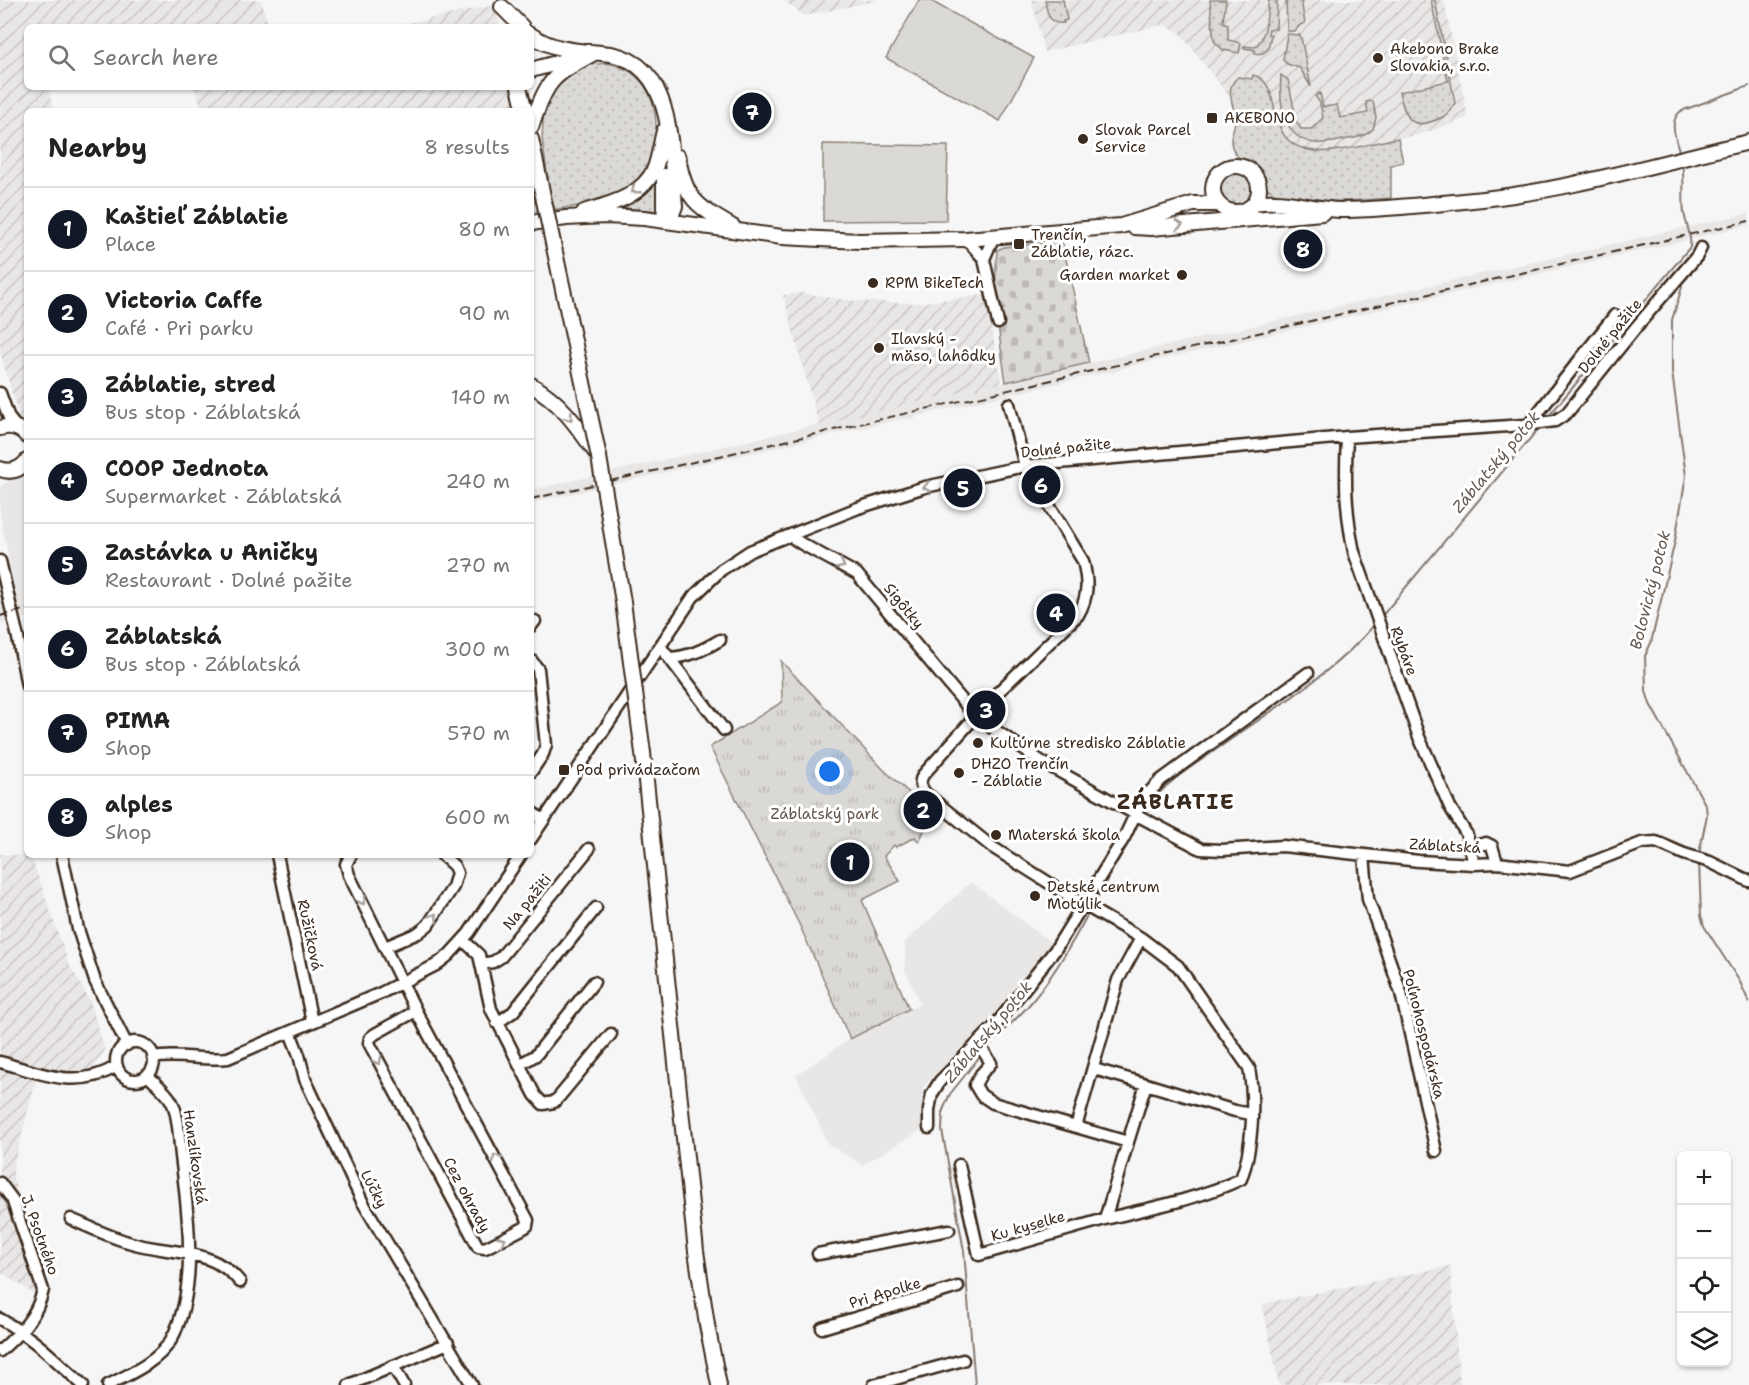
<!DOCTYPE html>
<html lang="en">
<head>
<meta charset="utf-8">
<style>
	body { margin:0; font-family:"Shantell Sans",sans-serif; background:#f2f2f2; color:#222 }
	.controls { position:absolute; right:18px; bottom:18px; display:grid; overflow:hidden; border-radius:9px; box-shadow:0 2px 4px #0004 }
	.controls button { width:54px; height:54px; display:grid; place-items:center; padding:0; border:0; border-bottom:2px solid #e0e0e0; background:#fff; color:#222; font:30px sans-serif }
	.you { position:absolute; left:830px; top:772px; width:21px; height:21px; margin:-15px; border:4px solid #fff; border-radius:50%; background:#1a73e8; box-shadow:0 0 0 9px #1a73e833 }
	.badge { display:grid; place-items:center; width:39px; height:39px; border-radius:50%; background:#111827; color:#fff; font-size:20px; font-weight:700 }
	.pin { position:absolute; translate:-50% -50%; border:3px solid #fff; box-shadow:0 2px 6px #0006 }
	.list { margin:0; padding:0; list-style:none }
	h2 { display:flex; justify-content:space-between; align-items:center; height:78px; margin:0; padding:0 24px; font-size:26px }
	h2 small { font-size:20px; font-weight:400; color:#767676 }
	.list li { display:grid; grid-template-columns:39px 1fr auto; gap:18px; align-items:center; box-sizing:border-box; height:84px; padding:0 24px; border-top:2px solid #e0e0e0 }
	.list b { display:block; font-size:22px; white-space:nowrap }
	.list p { margin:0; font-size:20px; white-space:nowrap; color:#767676 }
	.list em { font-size:20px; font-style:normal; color:#767676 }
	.icon { flex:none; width:33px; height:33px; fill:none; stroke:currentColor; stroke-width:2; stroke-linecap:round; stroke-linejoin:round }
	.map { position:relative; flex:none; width:1749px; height:1385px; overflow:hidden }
	.search { position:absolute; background:#fff; box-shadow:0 2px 4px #0004; left:24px; top:24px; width:510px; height:66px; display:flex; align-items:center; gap:15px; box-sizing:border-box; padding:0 21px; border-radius:9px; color:#767676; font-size:22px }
	.panel { position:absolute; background:#fff; box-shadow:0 2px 4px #0004; left:24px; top:108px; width:510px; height:750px; border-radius:9px }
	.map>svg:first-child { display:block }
	.built { fill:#e9e7e6 }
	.industrial { fill:url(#industrial-furrows) }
	.grass { fill:url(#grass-dots); stroke:#8b827a; stroke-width:1.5 }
	.cemetery { fill:url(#cemetery-stones); stroke:#8b827a; stroke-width:1.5 }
	.park { fill:url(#park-tufts); stroke:#8b827a; stroke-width:1.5 }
	.garden { fill:#dbd9d6; stroke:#8b827a; stroke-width:1.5 }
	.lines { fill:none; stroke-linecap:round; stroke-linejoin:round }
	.stream { stroke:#847972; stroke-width:2 }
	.minor-casing { stroke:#3b2a1e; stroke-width:15 }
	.major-casing { stroke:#3b2a1e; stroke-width:18 }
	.minor { stroke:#fff; stroke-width:10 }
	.major { stroke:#fff; stroke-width:14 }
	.rail { stroke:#3b2a1e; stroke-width:2; stroke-dasharray:9 4.5; stroke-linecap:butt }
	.major-bridge-casing { stroke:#3b2a1e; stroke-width:18; stroke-linecap:butt }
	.major-bridge { stroke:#fff; stroke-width:14 }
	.oneway { stroke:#a79f9a }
	.poi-dot { fill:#3b2a1e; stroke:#fff; stroke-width:2 }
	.labels { text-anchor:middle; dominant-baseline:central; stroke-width:6; stroke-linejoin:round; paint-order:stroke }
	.poi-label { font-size:15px; fill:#3b2a1e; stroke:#fff; text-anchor:start }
	.street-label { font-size:15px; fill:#3b2a1e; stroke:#fff }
	.park-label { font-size:15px; fill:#63564c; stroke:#fff }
	.water-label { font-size:16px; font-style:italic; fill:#65584f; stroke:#fff }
	.district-label { font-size:21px; font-weight:bold; letter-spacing:1.5px; fill:#3b2a1e; stroke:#fff }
</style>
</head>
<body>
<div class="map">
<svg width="1749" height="1385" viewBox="0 0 1749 1385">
	<defs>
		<pattern id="industrial-furrows" width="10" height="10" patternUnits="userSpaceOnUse" patternTransform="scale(1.5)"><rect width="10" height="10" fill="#e9e7e6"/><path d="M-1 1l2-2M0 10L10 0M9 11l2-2" fill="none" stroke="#c9c6c5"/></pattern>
		<pattern id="grass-dots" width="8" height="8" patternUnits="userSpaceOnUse" patternTransform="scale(1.5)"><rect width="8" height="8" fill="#dbd9d6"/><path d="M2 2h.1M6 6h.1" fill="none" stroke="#bdbab7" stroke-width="1.8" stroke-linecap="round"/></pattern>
		<pattern id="cemetery-stones" width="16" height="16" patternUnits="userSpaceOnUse" patternTransform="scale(1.5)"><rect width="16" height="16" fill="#dbd9d6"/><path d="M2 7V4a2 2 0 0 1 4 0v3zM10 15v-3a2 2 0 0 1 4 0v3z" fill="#bdbab7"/></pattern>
		<pattern id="park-tufts" width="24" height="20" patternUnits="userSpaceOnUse" patternTransform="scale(1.5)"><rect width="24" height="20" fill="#dbd9d6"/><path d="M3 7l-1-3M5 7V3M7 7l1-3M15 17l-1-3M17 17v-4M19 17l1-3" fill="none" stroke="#bdbab7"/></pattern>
	</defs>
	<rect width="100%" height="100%" fill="#f7f6f6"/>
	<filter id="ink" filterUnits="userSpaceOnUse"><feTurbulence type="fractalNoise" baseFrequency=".0167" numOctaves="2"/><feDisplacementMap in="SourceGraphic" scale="12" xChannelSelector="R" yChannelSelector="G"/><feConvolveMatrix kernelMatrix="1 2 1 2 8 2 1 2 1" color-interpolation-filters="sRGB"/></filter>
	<g filter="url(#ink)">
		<path class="built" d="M1749,213V225L1675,243L1123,368L1113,373L1107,372L917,416L912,419H901L531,503V490Z
			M27,469V618L0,624V576L11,609L18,607L0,515V490L1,486Z
			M971,882L1053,944L1007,1003L923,1087V1129L862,1165L828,1144L796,1075L850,1039L920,1004L905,970V942Z"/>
		<path class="industrial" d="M0,0H261L269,27H27V87H59L49,91L54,111H27V424L21,421L18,413L0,352Z
			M784,0H881L804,16Z
			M1032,0H1444L1468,118L1418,135L1269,163L1245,117L1179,32L1163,25L1044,52Z
			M495,5L500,27H389Z
			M194,87H514L520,111H203Z
			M801,293L853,301L916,303L985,295L1002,383L819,425L783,295Z
			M0,854L31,856L69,964L90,1001L105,1050L93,1069L57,1074L38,1073L13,1168V1177L35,1250L40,1262L47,1295L37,1296L0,1272Z
			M1450,1266L1460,1385H1279L1262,1304Z"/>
		<path class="grass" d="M1045,0H1063L1067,20L1063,21L1064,23C1048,25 1047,12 1045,0Z
			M1210,0H1226L1223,22L1228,24V40L1241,43L1239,53L1223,50L1214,41Z
			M1269,0H1277L1276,29H1269L1268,34L1271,35L1268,49L1263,53L1255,54V50L1244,48V46L1255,47L1261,40L1265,29Z
			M1286,0H1301L1305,23L1300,25L1295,31H1287Z
			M1431,0H1435L1455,103L1447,115C1415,131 1407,126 1399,92L1448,81Z
			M1287,34L1299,35L1301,37L1311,87L1300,68L1287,64L1283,60Z
			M605,63C650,69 660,109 655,148C653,159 650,173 641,181C613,206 566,207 531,213V181L535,203L551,200L542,138L544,107L557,83L584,66Z
			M1253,75C1288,84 1258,145 1315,151C1337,154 1375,142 1398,138L1403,162L1391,165V198C1360,200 1293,209 1268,189C1262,184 1261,176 1255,170C1245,161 1230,156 1231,138C1232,132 1235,126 1235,120C1235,105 1223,89 1238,77L1252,79Z
			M1281,75L1288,80L1297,123L1301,129H1312L1323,118L1320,103L1315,96L1320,93L1323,107L1337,105L1340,118L1368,113L1366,102L1373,101L1376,118L1373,129C1365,137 1354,138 1343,140C1334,142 1324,144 1315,143C1282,139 1279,102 1281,75Z
			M1220 189a16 16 0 1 1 32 0a16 16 0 1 1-32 0Z
			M658,173L660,211L622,208L643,194Z"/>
		<path class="cemetery" d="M1062,241L1089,363L1006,382C999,338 993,294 997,250L1004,247Z"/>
		<path class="park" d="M781,661L883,769L917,800L909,810L926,826L919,842L915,837L896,847L894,845L884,856L900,881L862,900L909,1009L850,1039L800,926L710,747L782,702Z"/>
		<path class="garden" d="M919,0H929L1034,58L1000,121L886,58Z
			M823,144L948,146L946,220L823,221Z"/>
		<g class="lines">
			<path class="stream" d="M1680,155C1677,140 1667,122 1681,111L1749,86
				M1680,280L1682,287L1672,320V372L1686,476L1675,541L1651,643L1645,656L1646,691L1650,704L1706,806L1707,815L1699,854
				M1548,417L1690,247C1692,236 1686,224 1684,213C1682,196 1685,180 1682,163
				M1381,617L1539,428
				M1143,812C1163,784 1192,766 1220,747C1273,709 1333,674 1375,624
				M1132,833L1137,825
				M1699,862L1701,915L1704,926L1740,982L1749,1002
				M1092,907L1124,849
				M987,1048C1000,1033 1016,1020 1029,1005C1053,977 1072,944 1089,912
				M975,1385L964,1251L942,1130L943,1110L950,1094L981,1055"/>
			<g class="minor-casing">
				<path id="minor" d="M966,239L984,259L998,323
					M984,259L993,238
					M0,393L9,418L17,428
					M1009,404L1025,466L1083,561C1088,581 1089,596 1078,615L992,698L923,775C919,782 920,786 925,793L992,847L1084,905L1141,938L1178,966L1249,1068C1255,1101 1253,1147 1241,1179C1199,1199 1150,1208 1105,1219
					M1530,423L1615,315
					M1347,437C1345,480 1345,509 1354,552L1419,737L1450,807L1467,835L1474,864
					M790,536L802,544L857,574L976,717L1042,762L1135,814L1201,849L1222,850L1283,846L1419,861L1474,864L1497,863L1570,871L1642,843L1656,842L1684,854L1710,862L1749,881
					M0,561L18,638L27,686
					M531,626L535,621
					M660,646L724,730
					M669,658C689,657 703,650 720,640
					M531,660L538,669L546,745L543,754L531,772
					M531,812L544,820
					M531,839L693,597L721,570L750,551L858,508L925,487L1025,466L1347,437L1524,425L1555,421L1567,413L1637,326L1697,256L1701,248
					M1470,851L1475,846L1486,843L1492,846L1497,863
					M62,855L78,929L95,981L127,1045
					M277,855L312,1022
					M351,855L346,864L349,875L416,1011L528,1220L527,1226L522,1229L485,1248L478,1247L476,1243L369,1043L370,1038L375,1034L416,1011
					M1364,856L1368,899L1401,993L1436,1151
					M463,940L479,955L491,1009L535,1095L543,1104L554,1102L559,1097L611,1034
					M385,947L418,933L428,925L453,887L457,873L454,866L442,855
					M481,964L493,962L501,957L589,849
					M497,1023L513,1012L596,908
					M290,1032L299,1055L305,1079L362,1201L472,1385
					M116 1061a19 19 0 1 1 38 0a19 19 0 1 1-38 0Z
					M153,1058C178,1053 203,1061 228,1058L381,993L436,965L449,955L469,933L521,855
					M0,1062C41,1073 77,1091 117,1066
					M519,1065L536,1055L594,982
					M1094,1069L1146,1084L1128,1142
					M1146,1084L1235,1111L1251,1114
					M1076,1127L1118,980L1141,938
					M929,1128V1110L932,1094L940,1081L994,1027L1055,950L1124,838L1142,800L1161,780L1308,673
					M959,1165L979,1255L1105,1219L1128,1142L993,1103L981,1095L975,1085L981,1074L991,1063L978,1043
					M0,1183L12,1199L43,1290C37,1317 20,1333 0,1351
					M71,1219C89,1227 108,1236 128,1242C167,1255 212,1246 240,1282
					M818,1254L949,1230
					M0,1319C34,1338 55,1360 83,1385
					M822,1328L958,1287
					M393,1366L404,1385
					M108,1385C130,1374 158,1362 171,1340C199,1290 188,1212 181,1156C179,1141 179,1116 172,1102C167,1092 155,1083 147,1075
					M349,1385L448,1343
					M874,1385L963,1360"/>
			</g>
			<g class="major-casing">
				<path id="major" d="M502,7L522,27
					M531,35C552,50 577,51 601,53C677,57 670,152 675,206L672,214L666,221
					M531,70L575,58
					M519,87L525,111
					M531,127C548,79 550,77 594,53
					M531,139L544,201
					M678,157C685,200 697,206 733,227
					M1213 189a23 23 0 1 1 46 0a23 23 0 1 1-46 0Z
					M664,176V207L666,221
					M1254,203C1283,198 1311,209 1340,210C1379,210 1424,205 1463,201C1560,193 1655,164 1749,142
					M584,212C610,204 642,197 655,168C659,157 661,143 664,131
					M531,223L566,218L606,216L644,218L782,237L859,241L966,239L1121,226L1193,204H1219
					M1134,227L1151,228L1322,213
					M531,385C562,402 579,429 599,457
					M0,428C11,425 20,427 27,436
					M0,469C11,473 20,470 27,461
					M643,753L696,1251L707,1325L719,1385"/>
			</g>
			<use href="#minor" class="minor"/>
			<use href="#major" class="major"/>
			<path class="rail" d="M531,499L1749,221
				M0,616L27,609"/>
			<g class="major-bridge-casing">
				<path id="major-bridge" d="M544,201L599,457L623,602L643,753"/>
			</g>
			<use href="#major-bridge" class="major-bridge"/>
		</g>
		<defs><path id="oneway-chevron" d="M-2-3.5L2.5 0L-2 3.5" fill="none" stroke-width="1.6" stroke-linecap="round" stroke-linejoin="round" transform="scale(1.5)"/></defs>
		<g class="oneway">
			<use href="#oneway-chevron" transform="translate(635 190) rotate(141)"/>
			<use href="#oneway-chevron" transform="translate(1179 225) rotate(-4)"/>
			<use href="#oneway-chevron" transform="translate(569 417) rotate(50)"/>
			<use href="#oneway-chevron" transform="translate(927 487) rotate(166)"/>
			<use href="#oneway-chevron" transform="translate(841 565) rotate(27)"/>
			<use href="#oneway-chevron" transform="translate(362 901) rotate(63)"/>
			<use href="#oneway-chevron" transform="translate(434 917) rotate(-56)"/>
			<use href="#oneway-chevron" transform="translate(378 1061) rotate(62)"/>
			<use href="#oneway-chevron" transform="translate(496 1158) rotate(-119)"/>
			<use href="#oneway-chevron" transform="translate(502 1240) rotate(-28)"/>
		</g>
	</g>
	<g class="poi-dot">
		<circle cx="1378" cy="58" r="6"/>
		<rect x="1206" y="112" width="12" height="12" rx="3"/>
		<circle cx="1083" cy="139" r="6"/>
		<rect x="1013" y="238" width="12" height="12" rx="3"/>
		<circle cx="1182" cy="275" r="6"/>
		<circle cx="873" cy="283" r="6"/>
		<circle cx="879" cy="348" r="6"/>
		<circle cx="978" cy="743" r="6"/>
		<rect x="558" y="764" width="12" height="12" rx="3"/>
		<circle cx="959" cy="773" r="6"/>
		<circle cx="996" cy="835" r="6"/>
		<circle cx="1035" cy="896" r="6"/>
	</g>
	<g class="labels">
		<g class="poi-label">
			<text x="1390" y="49">Akebono Brake<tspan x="1390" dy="17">Slovakia, s.r.o.</tspan></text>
			<text x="1224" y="118">AKEBONO</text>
			<text x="1095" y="130">Slovak Parcel<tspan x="1095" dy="17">Service</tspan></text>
			<text x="1031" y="235">Trenčín,<tspan x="1031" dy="17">Záblatie, rázc.</tspan></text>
			<text x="1170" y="275" text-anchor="end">Garden market</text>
			<text x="885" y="283">RPM BikeTech</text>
			<text x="891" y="339">Ilavský -<tspan x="891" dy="17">mäso, lahôdky</tspan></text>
			<text x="990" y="743">Kultúrne stredisko Záblatie</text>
			<text x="971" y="764">DHZO Trenčín<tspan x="971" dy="17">- Záblatie</tspan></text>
			<text x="576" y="770">Pod privádzačom</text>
			<text x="1008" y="835">Materská škola</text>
			<text x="1047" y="887">Detské centrum<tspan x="1047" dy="17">Motýlik</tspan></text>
		</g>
		<g class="street-label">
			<text transform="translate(1610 336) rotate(-51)">Dolné pažite</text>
			<text transform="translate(1066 448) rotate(-6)">Dolné pažite</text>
			<text transform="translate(904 606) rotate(51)">Sigôtky</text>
			<text transform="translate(1404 651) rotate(70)">Rybáre</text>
			<text transform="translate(1445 846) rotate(3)">Záblatská</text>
			<text transform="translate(527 902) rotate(-51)">Na pažiti</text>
			<text transform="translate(310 935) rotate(78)">Ružičková</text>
			<text transform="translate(1424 1034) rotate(76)">Poľnohospodárska</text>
			<text transform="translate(195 1157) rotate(82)">Hanzlíkovská</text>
			<text transform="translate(374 1189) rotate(63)">Lúčky</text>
			<text transform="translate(467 1195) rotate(62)">Cez ohrady</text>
			<text transform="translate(1028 1226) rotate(-16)">Ku kyselke</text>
			<text transform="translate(40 1235) rotate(70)">J. Psotného</text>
			<text transform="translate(885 1293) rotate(-17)">Pri Apolke</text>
		</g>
		<g class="park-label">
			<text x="825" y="814">Záblatský park</text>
		</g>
		<g class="water-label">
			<text transform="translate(1496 462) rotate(-50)">Záblatský potok</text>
			<text transform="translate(1650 590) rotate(-76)">Bolovický potok</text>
			<text transform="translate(988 1032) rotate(-50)">Záblatský potok</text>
		</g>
		<g class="district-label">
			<text x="1176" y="802">ZÁBLATIE</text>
		</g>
	</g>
</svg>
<div class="controls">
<button>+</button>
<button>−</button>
<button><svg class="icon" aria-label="locate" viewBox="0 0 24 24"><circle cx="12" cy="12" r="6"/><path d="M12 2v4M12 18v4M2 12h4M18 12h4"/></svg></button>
<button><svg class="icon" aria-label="layers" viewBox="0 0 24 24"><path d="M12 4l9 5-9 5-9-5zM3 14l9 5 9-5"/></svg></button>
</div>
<div class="you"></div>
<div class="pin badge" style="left:850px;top:862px">1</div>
<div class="pin badge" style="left:923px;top:810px">2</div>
<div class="pin badge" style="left:986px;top:710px">3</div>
<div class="pin badge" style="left:1056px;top:613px">4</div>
<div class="pin badge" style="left:963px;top:488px">5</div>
<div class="pin badge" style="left:1041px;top:485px">6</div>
<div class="pin badge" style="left:752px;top:112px">7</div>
<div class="pin badge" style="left:1303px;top:249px">8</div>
<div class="search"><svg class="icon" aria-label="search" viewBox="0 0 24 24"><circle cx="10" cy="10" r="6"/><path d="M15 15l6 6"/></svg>Search here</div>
<section class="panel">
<h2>Nearby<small>8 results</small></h2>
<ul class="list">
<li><span class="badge">1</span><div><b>Kaštieľ Záblatie</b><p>Place</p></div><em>80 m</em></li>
<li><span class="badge">2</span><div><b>Victoria Caffe</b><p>Café · Pri parku</p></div><em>90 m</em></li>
<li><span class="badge">3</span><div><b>Záblatie, stred</b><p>Bus stop · Záblatská</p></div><em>140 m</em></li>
<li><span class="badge">4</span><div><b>COOP Jednota</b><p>Supermarket · Záblatská</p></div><em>240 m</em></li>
<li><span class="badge">5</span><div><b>Zastávka u Aničky</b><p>Restaurant · Dolné pažite</p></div><em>270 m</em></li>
<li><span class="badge">6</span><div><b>Záblatská</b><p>Bus stop · Záblatská</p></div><em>300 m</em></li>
<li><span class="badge">7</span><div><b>PIMA</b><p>Shop</p></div><em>570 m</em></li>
<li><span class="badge">8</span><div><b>alples</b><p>Shop</p></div><em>600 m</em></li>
</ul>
</section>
</div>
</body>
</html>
